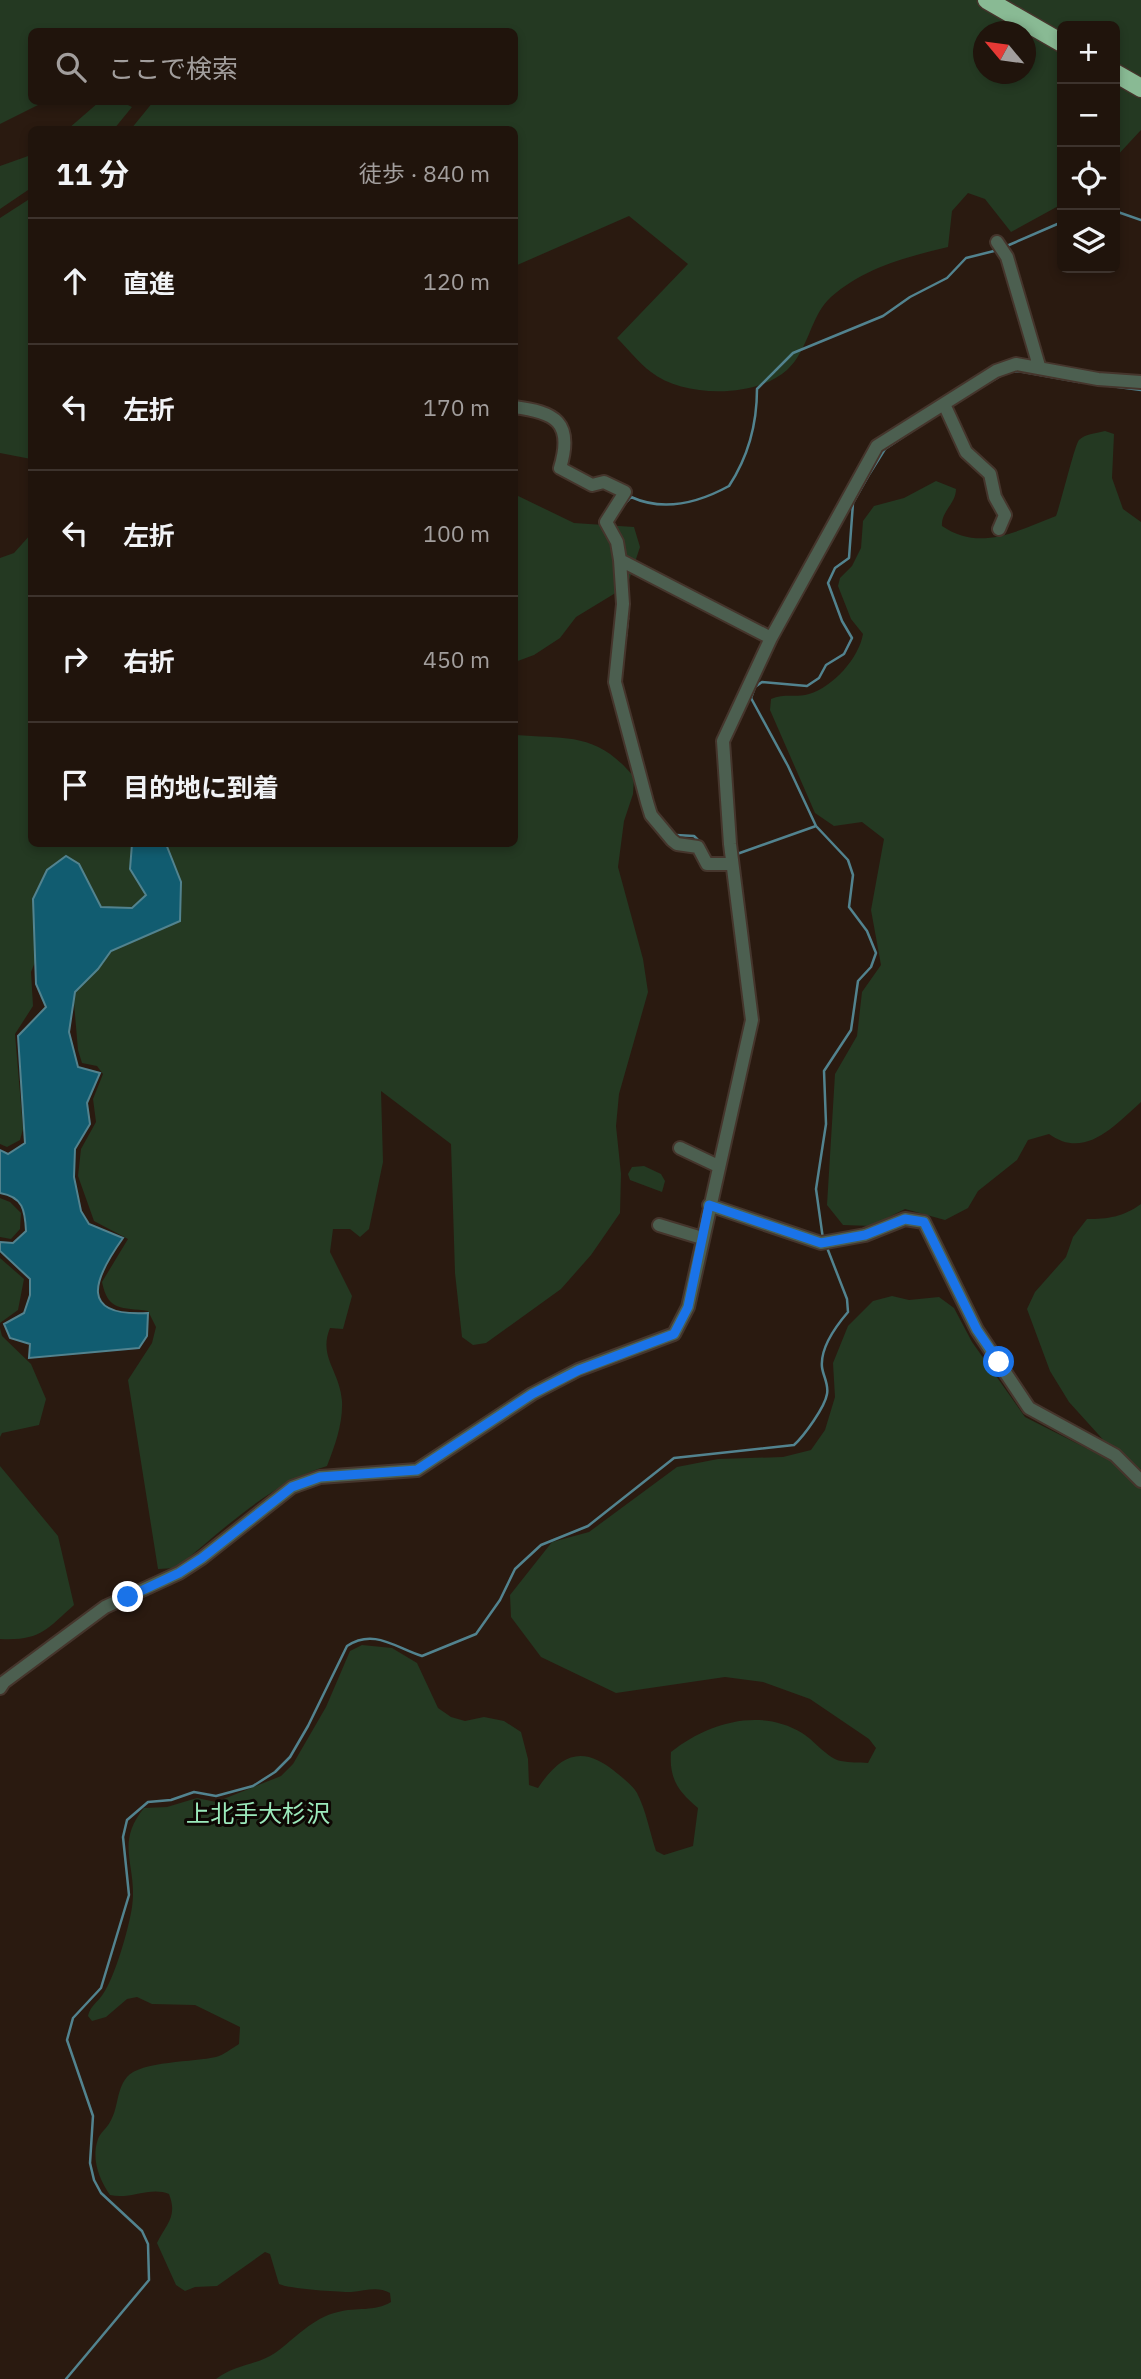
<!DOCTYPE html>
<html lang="ja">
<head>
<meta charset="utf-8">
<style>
	body { margin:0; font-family:"IBM Plex Sans","Noto Sans JP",sans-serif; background:#281d15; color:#f1f3f6 }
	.controls { position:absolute; right:21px; top:21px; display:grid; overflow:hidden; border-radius:10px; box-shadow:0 4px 10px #0003 }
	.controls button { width:63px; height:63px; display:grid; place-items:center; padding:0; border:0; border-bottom:2px solid #3d332d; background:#20140c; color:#f1f3f6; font:35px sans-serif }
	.compass { position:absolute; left:973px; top:21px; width:63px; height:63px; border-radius:50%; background:#20140c; box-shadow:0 4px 10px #0003; rotate:299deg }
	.stop { position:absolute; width:21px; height:21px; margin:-16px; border:5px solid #1a73e8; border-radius:50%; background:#fff }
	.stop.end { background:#1a73e8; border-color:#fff; box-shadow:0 2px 7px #0008 }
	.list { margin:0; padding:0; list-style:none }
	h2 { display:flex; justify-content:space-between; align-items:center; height:91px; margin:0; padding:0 28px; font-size:30px }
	h2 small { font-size:23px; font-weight:400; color:#a29e9d }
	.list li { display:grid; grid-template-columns:46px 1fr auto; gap:21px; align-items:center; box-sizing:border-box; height:126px; padding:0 28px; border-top:2px solid #3d332d }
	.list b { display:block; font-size:26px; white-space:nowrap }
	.list em { font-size:23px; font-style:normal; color:#a29e9d }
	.icon { flex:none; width:38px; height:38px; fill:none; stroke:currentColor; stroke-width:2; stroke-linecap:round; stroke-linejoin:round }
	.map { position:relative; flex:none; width:1141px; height:2379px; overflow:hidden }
	.search { position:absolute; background:#20140c; box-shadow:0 4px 10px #0003; left:28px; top:28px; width:490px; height:77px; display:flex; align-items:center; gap:18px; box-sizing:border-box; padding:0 24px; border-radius:10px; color:#a29e9d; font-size:26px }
	.panel { position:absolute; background:#20140c; box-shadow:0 4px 10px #0003; left:28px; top:126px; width:490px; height:721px; border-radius:10px }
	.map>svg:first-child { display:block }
	.green { fill:#243922; fill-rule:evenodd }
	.water { fill:#115c70; stroke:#52838f; stroke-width:2 }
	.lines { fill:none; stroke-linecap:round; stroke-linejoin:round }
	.stream { stroke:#52838f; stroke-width:2.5 }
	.minor-casing { stroke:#45352c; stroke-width:16 }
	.highway-casing { stroke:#45352c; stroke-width:21 }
	.minor { stroke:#4c5f50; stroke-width:12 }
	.highway { stroke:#89ba94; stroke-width:18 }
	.route { stroke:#1a73e8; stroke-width:9 }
	.labels { text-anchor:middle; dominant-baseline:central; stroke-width:6; stroke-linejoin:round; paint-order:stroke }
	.quarter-label { font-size:24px; fill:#9be9bb; stroke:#0e0704 }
</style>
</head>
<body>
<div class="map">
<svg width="1141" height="2379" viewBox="0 0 1141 2379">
	<rect width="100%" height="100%" fill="#2a1a10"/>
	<path class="green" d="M0,0H1141V130L1115,158V26H1062V204L1011,232L985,199L968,193L952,211L948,247C906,257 864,268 831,297C810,316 809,350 787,370C756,398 684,398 651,372C639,363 628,349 617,338L688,264L629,216L515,266L514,130L131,129L153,102H514V32H32V102H44L0,124ZM984,32H1026V74H984Z
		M99,102H122L132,107L114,129H68Z
		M31,155V188L0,209V166Z
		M31,198V459L0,453V218Z
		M1105,431L1114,434L1112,478L1123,509L1141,522V1102C1114,1126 1085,1160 1049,1134L1028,1140L1017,1160L978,1191L968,1208L945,1220L905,1209L871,1226L843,1225L827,1205L835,1074L857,1036L862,992L881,965L871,910L884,839L862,822L834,826L815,813L770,710L771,699C784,693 796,698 809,694C833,687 859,658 863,634L851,619L838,586L840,578L852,566L861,548L863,521L874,506L904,498L936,481L956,489C956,504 941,511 942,526C980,552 1017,531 1056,516C1061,503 1075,444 1079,440C1085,434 1097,433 1105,431Z
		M514,494L574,523L634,527L640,547L627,586L576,617L560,638L534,655L515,662Z
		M31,534L32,844H514L515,735C567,739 597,732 634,777L633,794L624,821L618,867L643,959L648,992L619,1094L616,1126L621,1174L620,1213L591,1255L561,1289L486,1343L473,1345L462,1337L455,1273L451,1144L381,1091L383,1162L369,1229L360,1237L350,1229H333L330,1252L352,1296L343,1329L330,1328C318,1357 340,1371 342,1401C343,1424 335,1445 327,1466C269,1484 223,1530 176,1568L158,1569L128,1380L152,1343L156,1327L148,1311C122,1307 108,1312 102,1282L128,1239L94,1221L78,1176L81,1149L96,1122L93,1099L103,1074L97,1066L82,1063L78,1050L70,956L44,940L31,972L33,1006L15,1034L23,1129L20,1140L7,1147L0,1144V558L14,553Z
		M644,1166L661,1174L665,1181L662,1192L630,1180L628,1174L632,1167Z
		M0,1198L10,1202L21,1213L20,1229L11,1239L0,1237Z
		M1141,1204V2379H216C234,2365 257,2365 275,2353C296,2338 312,2318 338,2312C356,2307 375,2312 391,2302L390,2293C377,2286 366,2291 351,2292C338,2292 290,2289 279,2284L270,2254L265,2252L217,2286L195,2287L185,2291L176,2285L157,2243C166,2224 178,2217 169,2194C150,2186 130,2200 110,2195C99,2179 91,2159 98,2139C100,2133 107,2128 110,2122C119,2107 116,2090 127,2077C140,2061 195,2062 216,2057C224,2055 232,2048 239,2044L240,2027L195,2005L152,2004L137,1997L127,1999L106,2017L92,2021L88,2016C90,2006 98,2002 103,1994C115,1977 129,1928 132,1907C138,1865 114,1845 144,1808L167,1807L197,1798L216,1802L281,1776L293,1764L326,1707L350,1651L362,1645L392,1648L417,1663L438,1708L451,1717L465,1721L484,1717L504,1721L521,1732L528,1759L529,1785L538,1788C562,1752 584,1745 618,1774C624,1779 633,1786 637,1793C646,1810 650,1833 656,1851L664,1855L693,1846L698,1808C678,1791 669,1779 671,1752C707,1723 760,1707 802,1733C814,1740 828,1759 841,1761C850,1763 859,1762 868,1763L876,1748L869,1739L810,1699L763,1682L725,1677L616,1693L541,1657L511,1617L510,1595L552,1542L589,1532L677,1467L718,1459L783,1457L811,1450L825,1430L835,1397L833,1363L848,1326L873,1301L892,1296L909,1300L939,1297L954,1308L972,1342L1025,1417L1090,1450L1107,1444L1069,1402L1050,1371L1027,1309L1035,1292L1066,1257L1073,1237L1087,1219C1108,1219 1123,1217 1141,1204Z
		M0,1258L24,1279L18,1310L0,1323Z
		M0,1328L2,1336L31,1364L46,1399L39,1425L2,1433L0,1437Z
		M0,1466L58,1536L74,1605C46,1630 40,1641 0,1639Z"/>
	<path class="water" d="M132,844H166L181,882L180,921L111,951L98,969L75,992L69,1032L78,1067L100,1073L87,1103L90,1124L75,1149L74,1177L81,1211L89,1224L123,1238C93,1280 78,1317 148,1313L147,1336L139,1348L29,1358L30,1344L10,1338L4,1324L24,1313L30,1295V1279L0,1251V1242L13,1243L26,1231C25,1210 23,1197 0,1193V1150L8,1154L25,1143L18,1036L46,1007L36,984L33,899L47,870L66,856L79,864L101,907L132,908L146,895L130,869Z"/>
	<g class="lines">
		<path class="stream" d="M1115,211L1141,220
			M1009,245L1062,222
			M1010,372L1018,371L1079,382
			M1103,385L1141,390
			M973,392L1004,374
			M623,506L631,497C664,512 698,503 729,486C748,457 757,423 757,389L793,353L883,316L910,297L947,278L966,258L998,250
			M626,636L628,618
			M676,835L694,836L701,843
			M737,854L816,826
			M823,1239L816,1189L826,1124L824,1071L851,1030L858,981L871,967L876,953L867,931L849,907L853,875L848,860L816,826L788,766L751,698L755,687L762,682L807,686L819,678L826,665L844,654L852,638L842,621L828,583L835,568L849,558L853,503L870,473L885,449L935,416
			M66,2379L149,2280L148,2244L142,2231L101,2193L94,2180L90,2163L93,2116L67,2040L73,2018L101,1988L129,1895L123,1837L127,1820L148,1802L171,1800L194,1792L216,1796L253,1786L275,1772L290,1757L308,1726L347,1646C374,1628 396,1648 422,1656L476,1634L500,1600L515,1569L541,1545L588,1526L674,1458L794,1445C804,1436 825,1407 827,1394C829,1384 823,1376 822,1367C820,1347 836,1326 848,1312L847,1299L826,1245"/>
		<g class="minor-casing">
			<path id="minor" d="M997,242L1007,257L1039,366
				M944,404L966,452L990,474L995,497L1005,515L999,529
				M514,407C555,412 574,422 560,468L592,485L604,482L625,492L606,522L617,542L620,560L771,638
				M620,560L623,604L615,682L647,802L651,815L672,840L677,844L698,847L707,864H732
				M680,1148L718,1166
				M709,1205L821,1243L865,1235L905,1219L924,1222L977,1330L1029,1408L1115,1455L1141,1481
				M659,1225L702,1238
				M0,1688L4,1682L105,1607L179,1573L202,1558L292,1487L320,1477L417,1470L532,1394L578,1370L674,1334L688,1307L752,1020L730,844L723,741L771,638L877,446L996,371L1016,364L1098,379L1141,382"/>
		</g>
		<g class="highway-casing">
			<path id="highway" d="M987,0L1062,43
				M1115,73L1141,88"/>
		</g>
		<use href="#minor" class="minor"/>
		<use href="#highway" class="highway"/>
	</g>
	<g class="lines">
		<path class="route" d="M128,1597L179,1573L202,1558L292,1487L320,1477L417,1470L532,1394L579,1370L674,1334L688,1307L709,1205L821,1243L865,1235L905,1219L924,1222L977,1330L999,1362"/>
	</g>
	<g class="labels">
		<g class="quarter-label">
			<text x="258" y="1813">上北手大杉沢</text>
		</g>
	</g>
</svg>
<div class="controls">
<button>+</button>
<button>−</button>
<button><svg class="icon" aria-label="locate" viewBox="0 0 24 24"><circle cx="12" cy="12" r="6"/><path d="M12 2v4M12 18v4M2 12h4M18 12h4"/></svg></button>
<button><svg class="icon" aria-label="layers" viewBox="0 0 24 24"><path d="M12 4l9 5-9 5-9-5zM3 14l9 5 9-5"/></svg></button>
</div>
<svg class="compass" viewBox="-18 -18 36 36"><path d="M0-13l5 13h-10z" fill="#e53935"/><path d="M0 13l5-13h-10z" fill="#a29e9d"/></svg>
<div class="stop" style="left:999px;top:1362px"></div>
<div class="stop end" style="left:128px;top:1597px"></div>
<div class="search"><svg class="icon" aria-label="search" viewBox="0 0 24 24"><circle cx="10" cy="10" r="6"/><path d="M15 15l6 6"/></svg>ここで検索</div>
<section class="panel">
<h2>11 分<small>徒歩 · 840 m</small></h2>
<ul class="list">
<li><svg class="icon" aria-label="ahead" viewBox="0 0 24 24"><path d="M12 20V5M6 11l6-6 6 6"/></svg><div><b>直進</b></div><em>120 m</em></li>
<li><svg class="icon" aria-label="left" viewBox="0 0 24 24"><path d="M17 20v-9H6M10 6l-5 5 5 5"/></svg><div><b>左折</b></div><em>170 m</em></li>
<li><svg class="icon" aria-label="left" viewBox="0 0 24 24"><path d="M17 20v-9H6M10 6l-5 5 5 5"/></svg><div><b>左折</b></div><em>100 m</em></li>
<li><svg class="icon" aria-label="right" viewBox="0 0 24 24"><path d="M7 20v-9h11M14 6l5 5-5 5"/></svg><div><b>右折</b></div><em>450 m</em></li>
<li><svg class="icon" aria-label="arrive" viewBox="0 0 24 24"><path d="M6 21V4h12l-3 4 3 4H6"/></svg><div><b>目的地に到着</b></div></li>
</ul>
</section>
</div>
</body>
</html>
